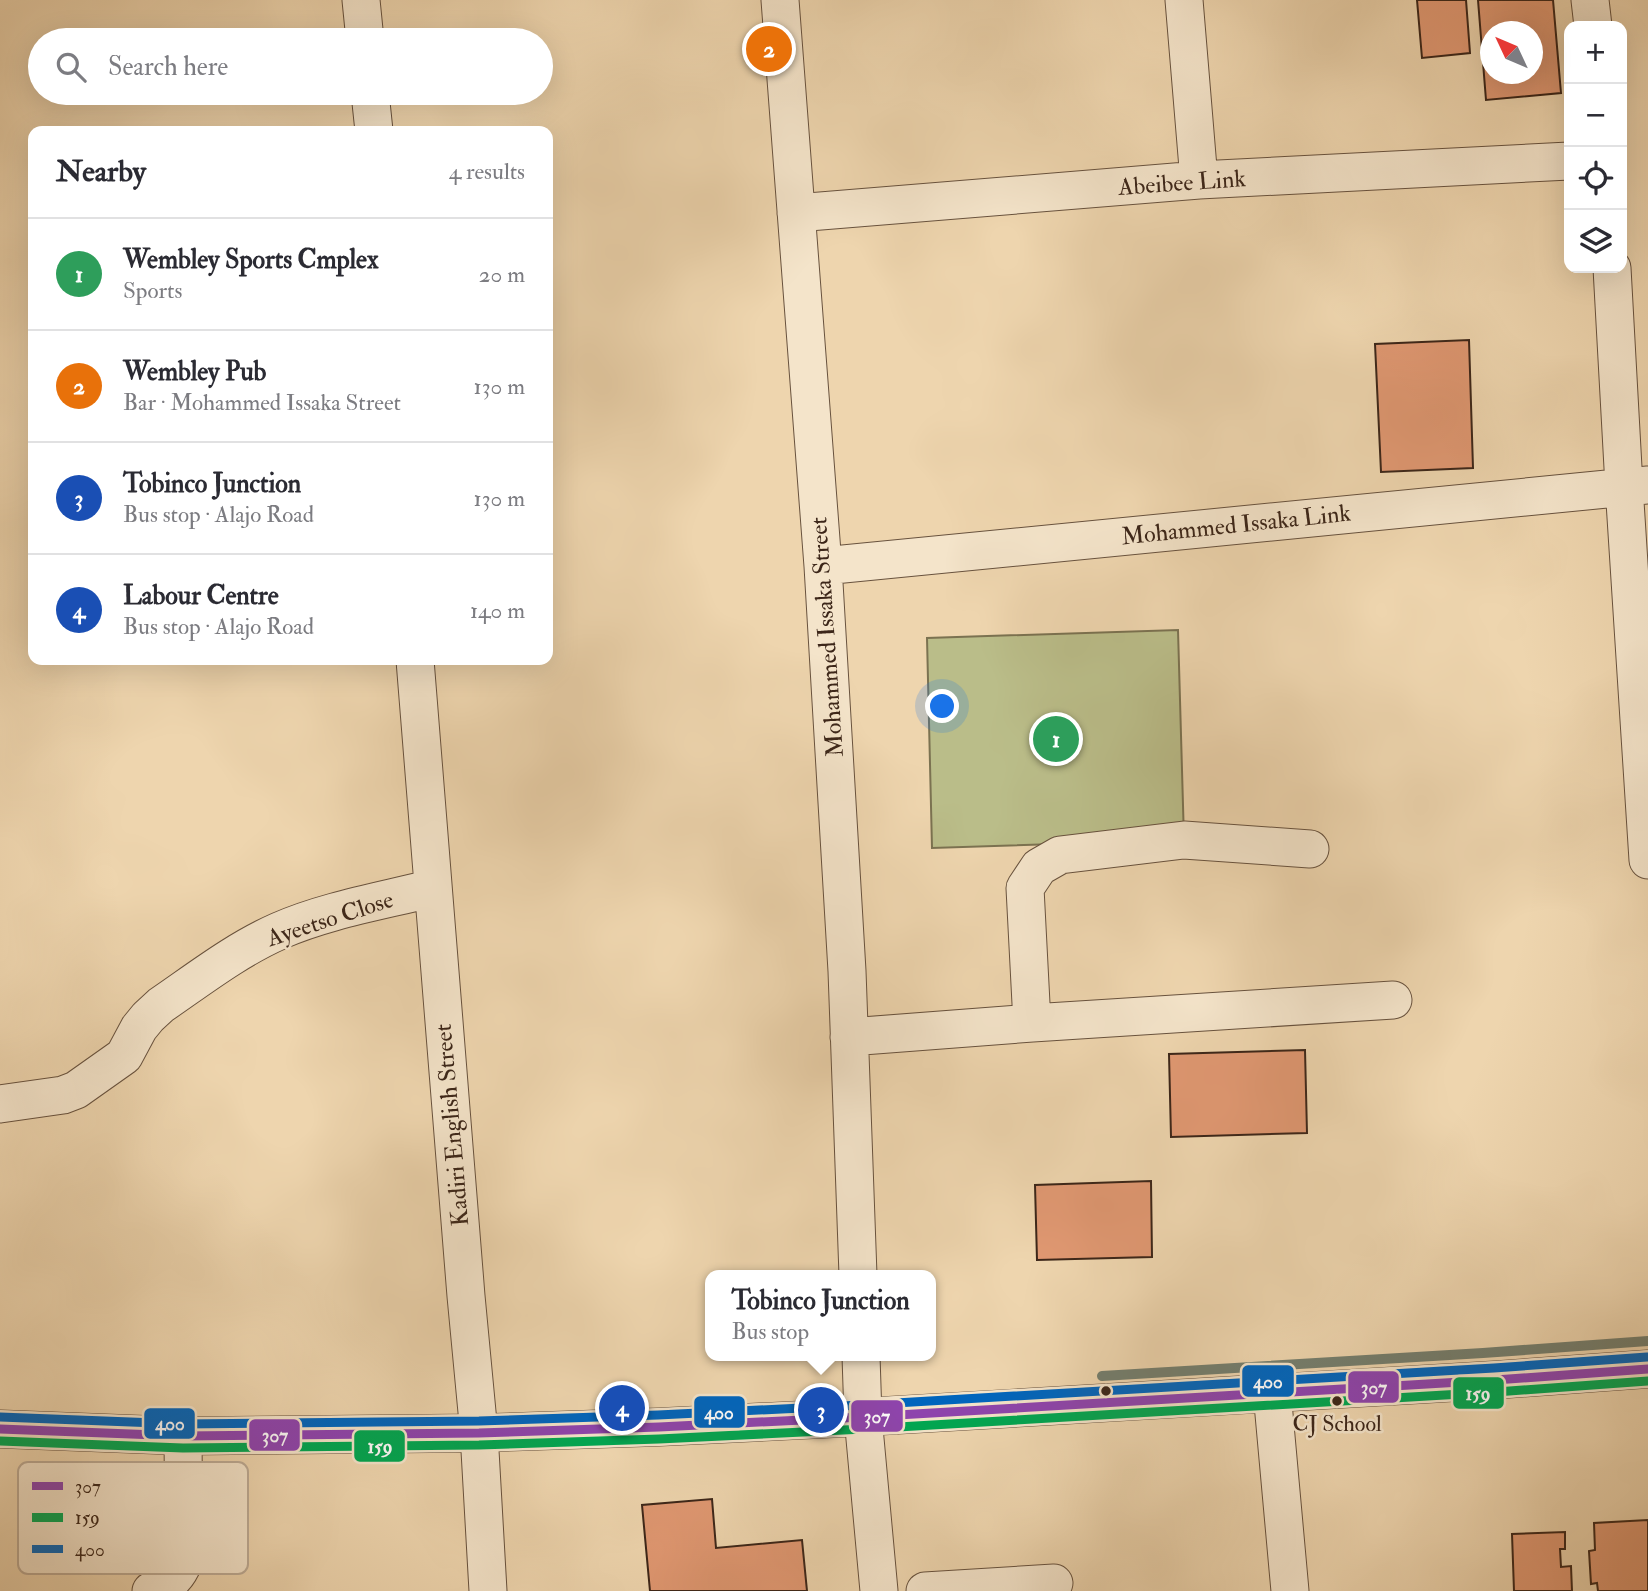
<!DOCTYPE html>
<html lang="en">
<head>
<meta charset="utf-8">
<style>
	body { margin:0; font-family:"IM FELL Double Pica",serif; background:#f7f7f7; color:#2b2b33 }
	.controls { position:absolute; right:21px; top:21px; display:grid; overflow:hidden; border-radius:14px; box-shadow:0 7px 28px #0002 }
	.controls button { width:63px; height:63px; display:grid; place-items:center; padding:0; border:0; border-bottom:2px solid #e1e1e2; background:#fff; color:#2b2b33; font:35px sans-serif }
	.compass { position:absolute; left:1480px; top:21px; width:63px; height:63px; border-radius:50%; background:#fff; box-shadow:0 7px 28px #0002; rotate:314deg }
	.you { position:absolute; left:943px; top:707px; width:24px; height:24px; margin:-18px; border:5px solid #fff; border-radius:50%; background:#1a73e8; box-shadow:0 0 0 10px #1a73e833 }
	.badge { display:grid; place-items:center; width:46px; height:46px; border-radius:50%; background:#0b8043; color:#fff; font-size:23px; font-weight:700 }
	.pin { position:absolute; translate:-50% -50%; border:4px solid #fff; box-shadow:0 2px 7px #0006 }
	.popup { position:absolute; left:705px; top:1270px; width:231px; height:91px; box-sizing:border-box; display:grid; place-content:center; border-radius:14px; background:#fff; filter:drop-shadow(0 2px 5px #0005); font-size:23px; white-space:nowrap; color:#7c7c81 }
	.popup b { font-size:26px; color:#2b2b33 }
	.popup::after { content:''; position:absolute; left:50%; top:100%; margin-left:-14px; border:14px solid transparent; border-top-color:#fff }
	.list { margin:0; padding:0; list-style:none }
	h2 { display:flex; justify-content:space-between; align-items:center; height:91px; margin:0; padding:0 28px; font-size:30px }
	h2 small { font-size:23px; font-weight:400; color:#7c7c81 }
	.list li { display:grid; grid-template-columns:46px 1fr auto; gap:21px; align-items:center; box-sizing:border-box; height:112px; padding:0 28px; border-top:2px solid #e1e1e2 }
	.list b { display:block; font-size:26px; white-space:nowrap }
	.list p { margin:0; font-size:23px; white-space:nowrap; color:#7c7c81 }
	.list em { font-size:23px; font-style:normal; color:#7c7c81 }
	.icon { flex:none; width:38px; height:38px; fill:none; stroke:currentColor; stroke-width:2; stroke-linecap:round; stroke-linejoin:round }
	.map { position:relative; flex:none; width:1648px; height:1591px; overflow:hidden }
	.search { position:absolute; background:#fff; box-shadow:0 7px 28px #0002; left:28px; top:28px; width:525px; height:77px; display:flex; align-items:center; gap:18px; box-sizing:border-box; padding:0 24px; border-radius:38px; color:#7c7c81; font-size:26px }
	.panel { position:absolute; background:#fff; box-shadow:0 7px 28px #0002; left:28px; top:126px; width:525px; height:539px; border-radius:14px }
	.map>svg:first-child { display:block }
	.green { fill:#babd89; stroke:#7b7251; stroke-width:2 }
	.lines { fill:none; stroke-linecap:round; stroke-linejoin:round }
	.stream { stroke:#747e6e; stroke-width:10 }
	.building { fill:#e09872; stroke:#3c2619; stroke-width:2; fill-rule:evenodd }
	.minor-casing { stroke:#68523e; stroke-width:39 }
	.minor { stroke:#f4e4ca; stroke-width:37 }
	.bus-1-casing { stroke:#f4e4ca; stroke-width:14 }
	.bus-2-casing { stroke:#f4e4ca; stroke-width:14 }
	.bus-3-casing { stroke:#f4e4ca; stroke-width:14 }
	.bus-1 { stroke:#8e44ad; stroke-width:9 }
	.bus-2 { stroke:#00a651; stroke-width:9 }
	.bus-3 { stroke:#0065bd; stroke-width:9 }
	.bus-dot { fill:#3c2619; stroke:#f4e4ca; stroke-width:2.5 }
	.labels { text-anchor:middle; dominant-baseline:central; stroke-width:5; stroke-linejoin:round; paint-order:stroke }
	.bus-label { font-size:22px; fill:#3c2619; stroke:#f4e4ca }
	.street-label { font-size:24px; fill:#3c2619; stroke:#f4e4ca }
	.key { fill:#f4e4ca; stroke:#bdab95; stroke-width:2 }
	.key-label { font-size:19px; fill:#3c2619 }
	.line-badge { stroke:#f4e4ca; stroke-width:2.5 }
	.badge-label { font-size:19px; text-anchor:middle; font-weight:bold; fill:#fff }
</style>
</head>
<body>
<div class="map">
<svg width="1648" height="1591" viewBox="0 0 1648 1591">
	<rect width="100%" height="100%" fill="#eed5ae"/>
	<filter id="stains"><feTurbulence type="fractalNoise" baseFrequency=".00286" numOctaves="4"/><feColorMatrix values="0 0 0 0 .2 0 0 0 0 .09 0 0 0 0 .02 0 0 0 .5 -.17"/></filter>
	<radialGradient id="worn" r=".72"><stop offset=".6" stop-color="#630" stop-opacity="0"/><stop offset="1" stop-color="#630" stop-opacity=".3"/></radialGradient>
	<path class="green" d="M1178,630L1184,840L932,848L927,638Z"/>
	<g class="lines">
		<path class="stream" d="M1102,1376L1483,1353L1648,1341"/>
	</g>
	<path class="building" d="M1417,0H1466L1470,53L1422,58Z
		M1478,0H1553L1561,93L1486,100ZM1490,32H1532V74H1490Z
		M1469,340L1473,468L1381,472L1375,344Z
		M1305,1050L1307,1133L1171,1137L1169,1054Z
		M1151,1181L1152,1257L1037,1260L1035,1185Z
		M712,1499L716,1548L802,1540L807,1591H650L642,1505Z
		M1648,1520V1591H1598L1597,1583L1591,1584L1589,1551L1595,1550L1594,1523Z
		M1565,1532V1549H1560L1561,1567L1571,1566L1572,1591H1514L1512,1534Z"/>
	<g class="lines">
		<g class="minor-casing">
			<path id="minor" d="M361,0L365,40
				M780,0L823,566L847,971L858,1275
				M1184,0L1199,180
				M1590,0L1593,26
				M370,93L374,131
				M796,213L1199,180L1569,161
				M1612,268L1624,486L1648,860
				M823,566L1648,485
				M415,660L466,1296L479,1433L488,1591
				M1032,1023L1025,888L1039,867L1060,855L1184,840L1310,849
				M849,1037L1032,1023L1393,1000
				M0,1104L63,1095L76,1090L124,1056L139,1028L148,1017L161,1005C199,979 236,950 279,931C327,910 382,901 433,888
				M861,1356L863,1417L879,1591
				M1272,1392L1290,1591
				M0,1429L183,1436L479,1433L659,1427L863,1417L1495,1380L1648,1369
				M151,1591C169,1582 176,1581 184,1561L183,1436
				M925,1591L1054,1583"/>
		</g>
		<use href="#minor" class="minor"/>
		<g class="bus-1-casing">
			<path id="bus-1" d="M0,1429L183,1436L479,1433L659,1427L863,1417L1495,1380L1648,1369"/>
		</g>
		<g class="bus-2-casing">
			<path id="bus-2" d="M0,1441L183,1448L479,1445L659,1439L864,1429L1496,1392L1648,1381"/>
		</g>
		<g class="bus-3-casing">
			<path id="bus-3" d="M0,1417L183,1424L479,1421L658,1415L862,1405L1494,1368L1647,1357"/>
		</g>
		<use href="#bus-1" class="bus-1"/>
		<use href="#bus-2" class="bus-2"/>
		<use href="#bus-3" class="bus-3"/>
	</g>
	<g class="bus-dot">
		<circle cx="1106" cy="1391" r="6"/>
		<circle cx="1337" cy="1401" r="6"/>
	</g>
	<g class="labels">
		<g class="bus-label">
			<text x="1337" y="1424">CJ School</text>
		</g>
		<g class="street-label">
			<text transform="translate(1182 183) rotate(-4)">Abeibee Link</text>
			<text transform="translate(1236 525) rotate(-6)">Mohammed Issaka Link</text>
			<text transform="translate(827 637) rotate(-94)">Mohammed Issaka Street</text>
			<text transform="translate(330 919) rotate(-18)">Ayeetso Close</text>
			<text transform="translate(452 1125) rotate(-95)">Kadiri English Street</text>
		</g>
	</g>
	<rect x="18" y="1462" width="230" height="112" rx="10" class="key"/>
	<rect x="32" y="1482" width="31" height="8" fill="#8e44ad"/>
	<rect x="32" y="1513" width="31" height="9" fill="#00a651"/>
	<rect x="32" y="1545" width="31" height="8" fill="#0065bd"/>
	<g class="key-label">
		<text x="75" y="1493">307</text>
		<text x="75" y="1524">159</text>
		<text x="75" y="1556">400</text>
	</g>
	<g class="line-badge">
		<rect x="1241" y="1364" width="54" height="34" rx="7" fill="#0065bd"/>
		<rect x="1347" y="1370" width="53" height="34" rx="7" fill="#8e44ad"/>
		<rect x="1452" y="1376" width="53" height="34" rx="7" fill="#00a651"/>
		<rect x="693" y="1395" width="53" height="34" rx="7" fill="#0065bd"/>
		<rect x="850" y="1399" width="54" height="34" rx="7" fill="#8e44ad"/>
		<rect x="143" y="1407" width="53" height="33" rx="7" fill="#0065bd"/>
		<rect x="248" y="1418" width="53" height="34" rx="7" fill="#8e44ad"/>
		<rect x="353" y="1429" width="53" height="34" rx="7" fill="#00a651"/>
	</g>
	<g class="badge-label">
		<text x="1268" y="1388">400</text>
		<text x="1374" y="1394">307</text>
		<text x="1478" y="1400">159</text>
		<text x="719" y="1419">400</text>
		<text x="877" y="1423">307</text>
		<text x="170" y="1430">400</text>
		<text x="275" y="1442">307</text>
		<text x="380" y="1453">159</text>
	</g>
	<rect width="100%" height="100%" filter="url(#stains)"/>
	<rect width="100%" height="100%" fill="url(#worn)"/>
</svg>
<div class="controls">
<button>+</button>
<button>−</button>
<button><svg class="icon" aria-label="locate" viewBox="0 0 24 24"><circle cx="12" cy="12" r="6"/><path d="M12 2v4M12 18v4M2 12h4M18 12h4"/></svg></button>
<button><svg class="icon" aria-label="layers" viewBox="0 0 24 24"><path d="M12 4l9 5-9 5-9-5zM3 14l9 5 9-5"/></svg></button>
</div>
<svg class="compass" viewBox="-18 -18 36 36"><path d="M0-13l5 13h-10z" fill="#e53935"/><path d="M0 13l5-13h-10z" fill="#7c7c81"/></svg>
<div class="you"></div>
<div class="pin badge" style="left:1056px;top:739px;background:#2e9e5b">1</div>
<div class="pin badge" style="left:769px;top:49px;background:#e8710a">2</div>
<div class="pin badge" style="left:821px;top:1410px;background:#1a4fb4">3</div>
<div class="popup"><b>Tobinco Junction</b>Bus stop</div>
<div class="pin badge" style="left:622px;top:1408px;background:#1a4fb4">4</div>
<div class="search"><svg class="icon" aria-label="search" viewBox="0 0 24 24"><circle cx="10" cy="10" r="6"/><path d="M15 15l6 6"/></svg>Search here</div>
<section class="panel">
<h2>Nearby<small>4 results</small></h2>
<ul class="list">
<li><span class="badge" style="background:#2e9e5b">1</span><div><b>Wembley Sports Cmplex</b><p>Sports</p></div><em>20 m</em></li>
<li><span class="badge" style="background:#e8710a">2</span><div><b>Wembley Pub</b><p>Bar · Mohammed Issaka Street</p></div><em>130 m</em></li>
<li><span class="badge" style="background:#1a4fb4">3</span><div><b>Tobinco Junction</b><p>Bus stop · Alajo Road</p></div><em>130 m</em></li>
<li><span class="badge" style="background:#1a4fb4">4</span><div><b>Labour Centre</b><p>Bus stop · Alajo Road</p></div><em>140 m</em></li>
</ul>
</section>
</div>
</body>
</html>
